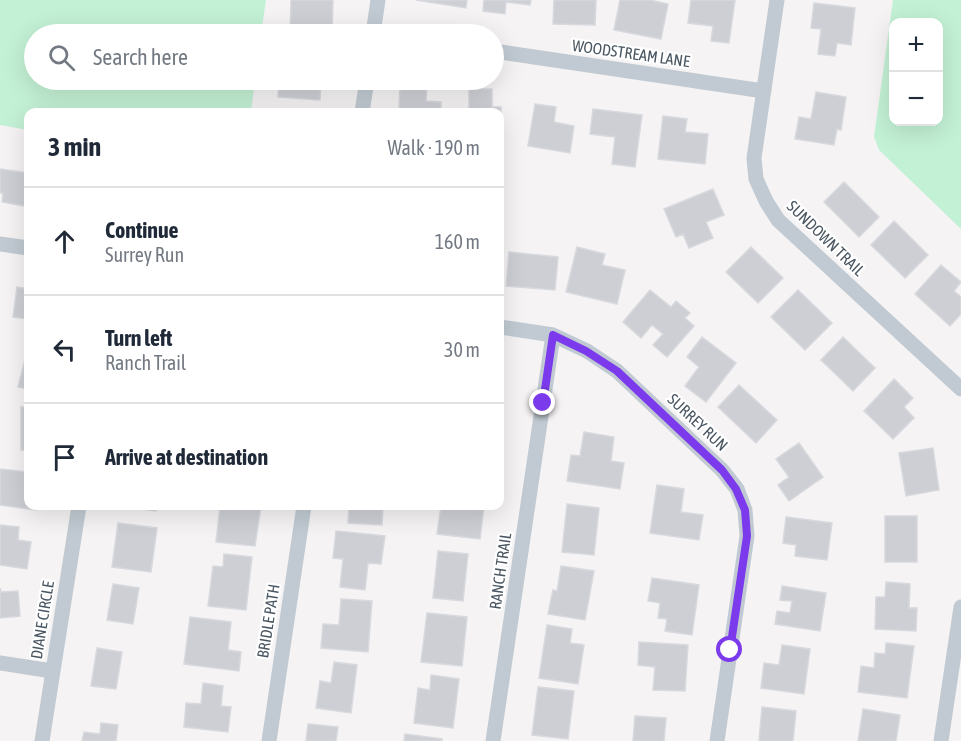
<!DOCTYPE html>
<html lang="en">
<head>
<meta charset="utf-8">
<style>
	body { margin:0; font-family:"Asap Condensed",sans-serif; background:#f6f6f7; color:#1f2937 }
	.controls { position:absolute; right:18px; top:18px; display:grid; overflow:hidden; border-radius:12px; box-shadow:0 6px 24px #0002 }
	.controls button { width:54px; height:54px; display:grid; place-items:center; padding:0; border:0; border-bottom:2px solid #e0e1e3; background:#fff; color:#1f2937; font:30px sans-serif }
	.stop { position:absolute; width:18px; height:18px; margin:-14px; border:4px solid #7c3aed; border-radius:50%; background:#fff }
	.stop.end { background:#7c3aed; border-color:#fff; box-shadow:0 2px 6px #0008 }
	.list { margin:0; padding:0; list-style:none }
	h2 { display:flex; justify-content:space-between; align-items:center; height:78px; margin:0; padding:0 24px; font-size:26px }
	h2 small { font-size:20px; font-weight:400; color:#747a83 }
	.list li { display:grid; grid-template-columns:39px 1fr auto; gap:18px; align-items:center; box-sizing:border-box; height:108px; padding:0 24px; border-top:2px solid #e0e1e3 }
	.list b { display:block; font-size:22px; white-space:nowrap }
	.list p { margin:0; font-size:20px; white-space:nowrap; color:#747a83 }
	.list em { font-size:20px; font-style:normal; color:#747a83 }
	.icon { flex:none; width:33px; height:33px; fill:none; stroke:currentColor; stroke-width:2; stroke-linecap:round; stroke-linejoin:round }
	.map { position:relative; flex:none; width:961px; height:741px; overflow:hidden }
	.search { position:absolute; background:#fff; box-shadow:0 6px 24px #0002; left:24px; top:24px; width:480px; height:66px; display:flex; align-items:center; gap:15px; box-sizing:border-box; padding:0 21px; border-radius:33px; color:#747a83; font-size:22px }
	.panel { position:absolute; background:#fff; box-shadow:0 6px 24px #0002; left:24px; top:108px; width:480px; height:402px; border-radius:12px }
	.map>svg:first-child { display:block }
	.green { fill:#c3f1d5; fill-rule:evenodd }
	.building { fill:#cdcfd5; stroke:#d7d9de; stroke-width:1.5 }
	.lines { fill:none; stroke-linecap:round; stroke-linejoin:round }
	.street { stroke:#c1cad2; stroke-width:15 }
	.route { stroke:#7c3aed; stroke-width:8 }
	.labels { text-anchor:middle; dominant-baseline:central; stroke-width:4.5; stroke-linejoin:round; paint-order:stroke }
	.street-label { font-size:16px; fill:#4a5661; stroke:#fff }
</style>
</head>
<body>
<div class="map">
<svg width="961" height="741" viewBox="0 0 961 741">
	<rect width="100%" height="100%" fill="#f5f3f3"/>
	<path class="green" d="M0,0H266L261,34H34V80H255L251,112H28V130L0,125Z
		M893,0H961V229L879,150L874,137ZM894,22H938V122H894Z"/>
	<path class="building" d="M291,0H333L332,34H290Z
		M416,0H467L466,8Z
		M484,0H531L530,5L506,2L505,14L483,11Z
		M554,0H596L595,25L553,24Z
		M620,0H650L668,4L661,39L614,30Z
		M691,0H735L729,43L711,41L713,26L688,23Z
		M814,3L855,8L851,45L837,43L835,56L818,54L821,29L811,28Z
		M279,80H321L320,100L278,97Z
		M400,81L427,82L426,101L441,102V112H399Z
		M469,89H492V107H501V131H500V112H469Z
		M816,92L846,97L841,130L837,129L834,145L795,139L799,117L811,119Z
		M535,104L556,107L554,122L574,126L570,153L528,146Z
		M593,109L642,115L635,167L612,164L615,137L590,134Z
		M663,116L687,119L685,132L708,134L705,164L658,159Z
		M0,169L28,173L25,206L2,202L3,193H0Z
		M844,182L879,217L859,237L824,202Z
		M713,189L724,215L706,222L713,238L689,248L683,234L676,237L664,209Z
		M894,221L928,255L905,278L871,245Z
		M577,247L605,254L602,265L625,270L617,304L566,292Z
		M751,247L783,278L758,303L726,272Z
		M509,252L558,257L555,290L506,286Z
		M941,265L961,282L954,291L961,297V314L950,326L915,294Z
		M17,287L28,289V319L13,317Z
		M650,290L671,307L676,301L690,313L685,318L694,326L667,357L653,345L663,334L652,325L641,338L623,322Z
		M798,290L832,323L805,350L771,317Z
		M702,337L736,363L706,402L685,386L699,367L687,357Z
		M843,337L875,368L853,391L821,360Z
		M27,352L28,353V389L18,387Z
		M894,379L913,398L904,407L914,418L893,439L864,411Z
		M739,385L777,420L756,443L718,407Z
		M21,407H28V450H21Z
		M584,432L614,437L611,461L624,463L620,489L567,481L571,455L580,456Z
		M799,443L823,477L789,501L778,485L789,477L776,459Z
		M933,448L939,490L906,496L899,453Z
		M0,469L27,472L26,484H28V506H36V510L0,505Z
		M657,485L684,489L681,512L703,515L699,540L650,533Z
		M567,504L599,508L594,555L562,552Z
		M118,506H156V511Z
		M233,506H261L255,546L216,542L220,507L232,509Z
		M344,506H383L382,525L348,523L349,507Z
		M441,506H484L480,539L437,534Z
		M885,516H917V562H885Z
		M786,517L832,523L827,560L795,556L796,545L783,543Z
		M118,523L157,528L151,572L112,567Z
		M0,525L19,527L18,540L31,542L27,569L0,565Z
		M336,531L385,536L381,564L368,563L365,590L340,587L343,559L333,558Z
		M438,551L468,554L463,601L433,598Z
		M224,554L252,557L246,610L208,606L213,566L223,567Z
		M561,566L594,571L585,620L548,614L553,590L557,591Z
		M652,578L699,585L692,635L665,631L667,619L658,618L660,603L648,601Z
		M886,582L910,584L909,608H917L916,631L875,629L876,597H885Z
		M113,584L139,588L133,624L107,620Z
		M782,586L826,593L820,631L775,624L777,611L790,613L792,601L780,600Z
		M0,588L1,592L18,591L20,616L0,618Z
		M341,599L372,601L368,652L321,648L323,624L339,625Z
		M427,613L467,617L462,666L421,662Z
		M190,617L231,622L228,650L241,652L239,671L184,664Z
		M547,625L572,629L570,643L584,645L578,684L539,678Z
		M639,642L688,645L685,691L653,690L655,667L638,665Z
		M886,643L914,646L907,698L858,692L861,666L874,668L875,653L885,654Z
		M782,645L810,649L804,694L761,688L764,663L779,665Z
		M97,648L122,652L116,689L91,686Z
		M334,662L357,665L351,713L316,708L320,681L331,683Z
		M431,675L459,679L453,728L414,723L418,688L430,690Z
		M203,683L223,686L221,706L231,707L228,732L184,727L186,703L201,704Z
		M538,687L574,691L568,739L532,735Z
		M762,707L796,711L793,741H759Z
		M863,709L900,715L896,741H858Z
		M635,716L666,718L664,741H633Z
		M101,723L118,725L116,741H82L84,732L100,734Z
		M308,724L338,727L336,741H306Z
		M405,734L442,739V741H404Z"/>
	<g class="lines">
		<path class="street" d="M777,0L754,158L756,179L766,201L778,220L961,389
			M373,34L378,0
			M494,51L764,91
			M362,112L367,80
			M0,244L28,248
			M500,327L553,335L587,351L617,371L722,470L737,489L745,510L747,536L717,741
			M0,663L52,671
			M42,741L79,506
			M269,741L304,506
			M493,741L553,335
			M941,741L961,607"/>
	</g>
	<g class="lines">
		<path class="route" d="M543,403L553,335L586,351L617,371L722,470L736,489L745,510L747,536L730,650"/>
	</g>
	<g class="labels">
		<g class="street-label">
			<text transform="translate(631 53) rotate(8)">WOODSTREAM LANE</text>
			<text transform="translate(826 238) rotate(44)">SUNDOWN TRAIL</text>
			<text transform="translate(698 422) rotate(43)">SURREY RUN</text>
			<text transform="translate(500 571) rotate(-82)">RANCH TRAIL</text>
			<text transform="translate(42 620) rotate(-81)">DIANE CIRCLE</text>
			<text transform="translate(268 621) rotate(-81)">BRIDLE PATH</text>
		</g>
	</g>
</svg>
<div class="controls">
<button>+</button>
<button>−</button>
</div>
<div class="stop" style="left:730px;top:650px"></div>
<div class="stop end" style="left:543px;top:403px"></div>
<div class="search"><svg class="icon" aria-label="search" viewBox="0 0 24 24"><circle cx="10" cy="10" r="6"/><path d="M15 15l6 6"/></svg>Search here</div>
<section class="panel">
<h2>3 min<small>Walk · 190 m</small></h2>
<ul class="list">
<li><svg class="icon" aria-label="ahead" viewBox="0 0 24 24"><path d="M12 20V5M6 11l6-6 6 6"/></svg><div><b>Continue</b><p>Surrey Run</p></div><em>160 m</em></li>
<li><svg class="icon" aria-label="left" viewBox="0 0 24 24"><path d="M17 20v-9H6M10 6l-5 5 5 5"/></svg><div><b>Turn left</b><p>Ranch Trail</p></div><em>30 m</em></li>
<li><svg class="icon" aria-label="arrive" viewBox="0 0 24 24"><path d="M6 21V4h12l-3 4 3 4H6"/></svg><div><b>Arrive at destination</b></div></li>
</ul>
</section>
</div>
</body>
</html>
